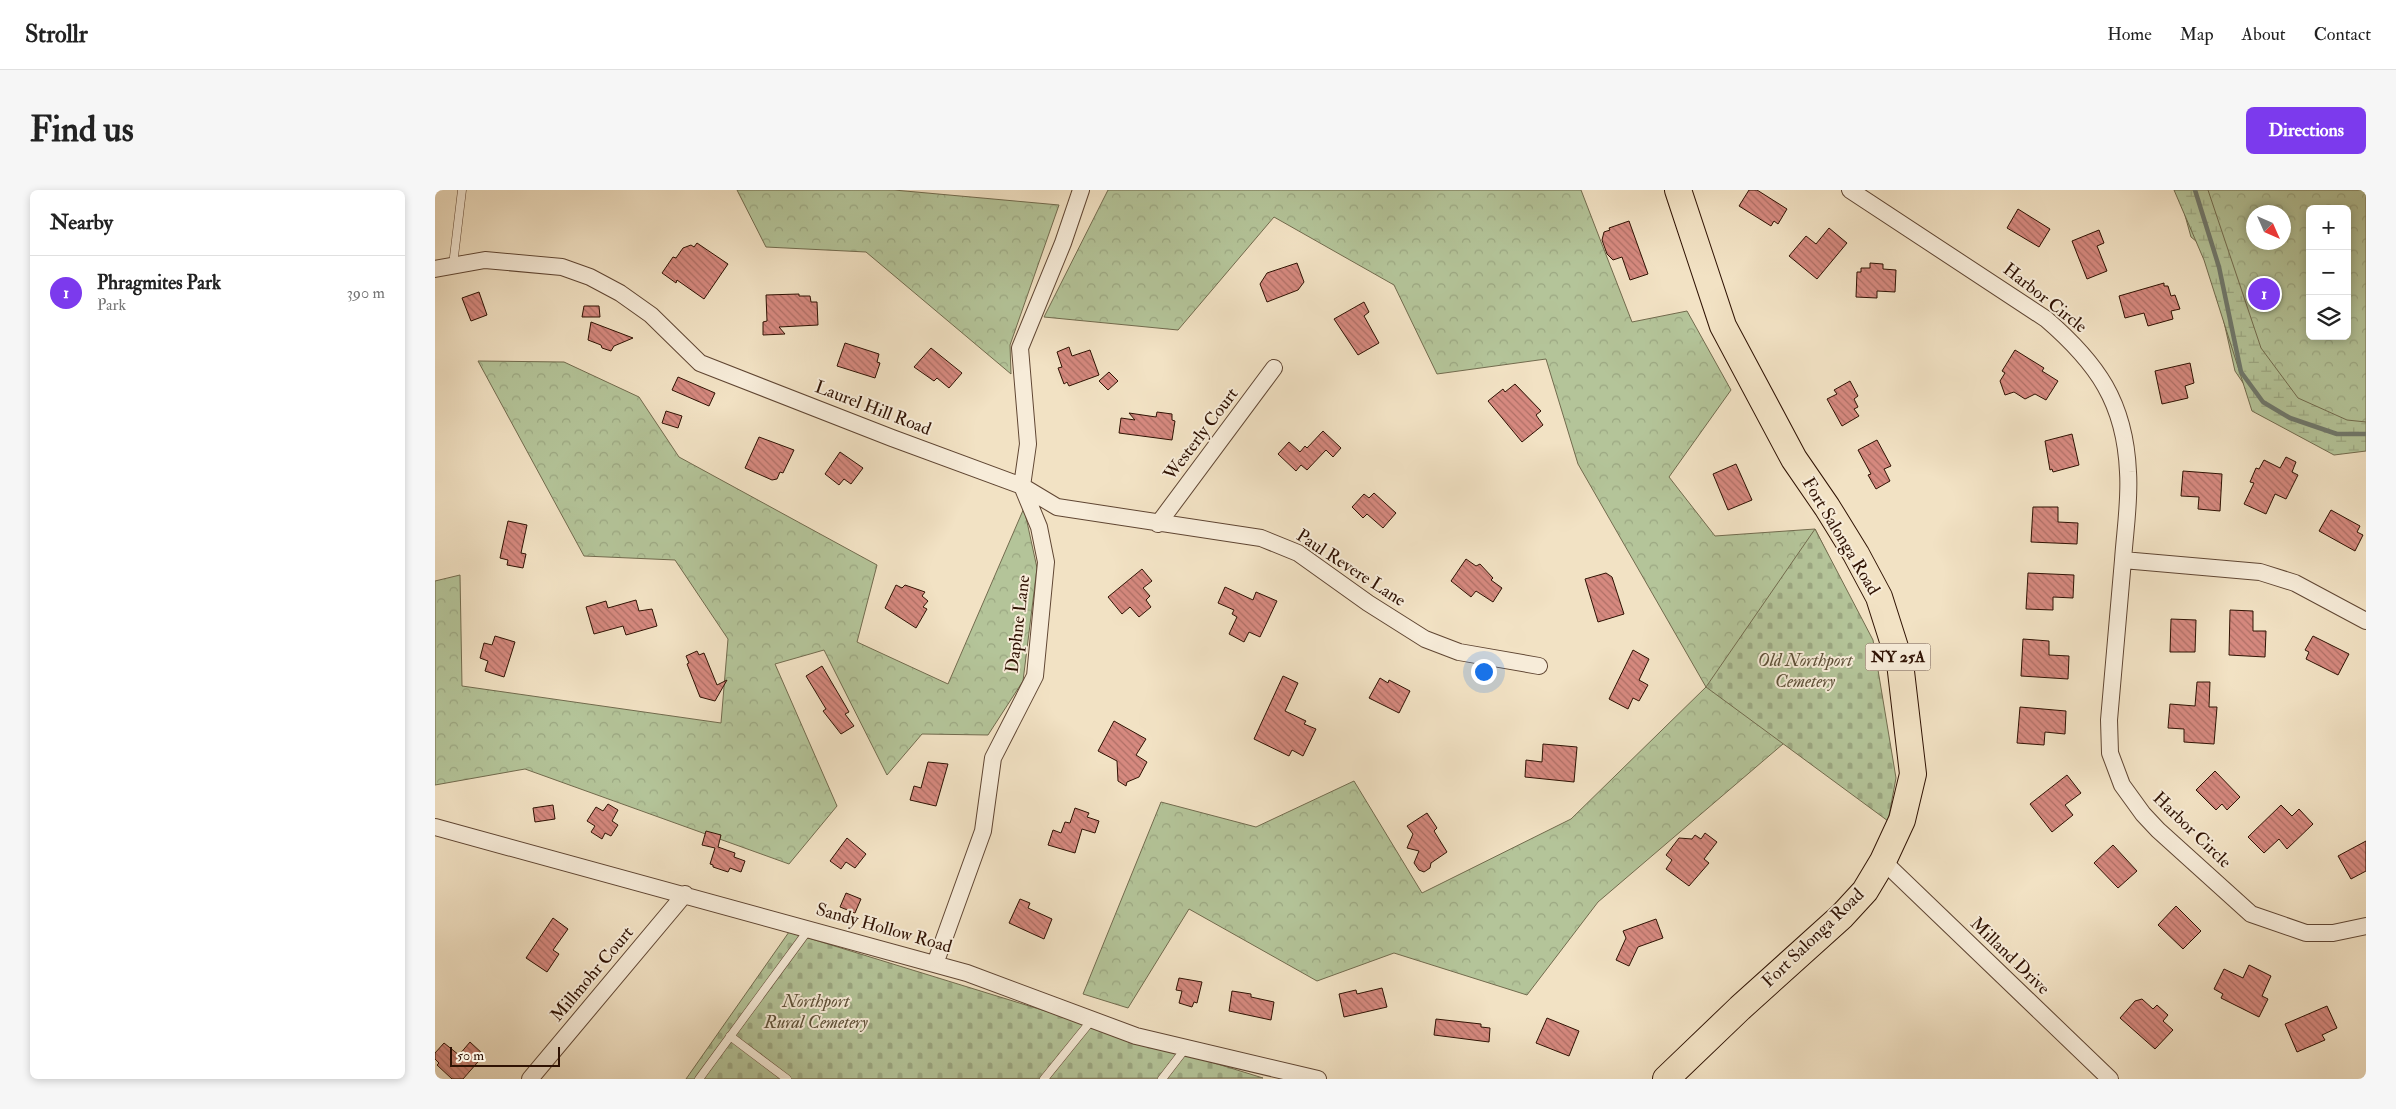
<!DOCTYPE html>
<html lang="en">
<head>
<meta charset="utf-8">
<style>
	body { margin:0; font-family:"IM FELL Double Pica",serif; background:#f6f6f6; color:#222 }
	.controls { position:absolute; right:15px; top:15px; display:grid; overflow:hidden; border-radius:8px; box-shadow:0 2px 8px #0003 }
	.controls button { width:45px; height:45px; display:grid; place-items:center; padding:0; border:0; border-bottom:1px solid #e0e0e0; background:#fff; color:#222; font:25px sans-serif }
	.compass { position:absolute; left:1811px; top:15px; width:45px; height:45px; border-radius:50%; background:#fff; box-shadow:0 2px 8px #0003; rotate:135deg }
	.scale { position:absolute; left:15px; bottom:12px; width:110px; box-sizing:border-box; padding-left:5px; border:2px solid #2f1203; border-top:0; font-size:14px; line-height:18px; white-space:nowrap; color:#2f1203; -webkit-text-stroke:4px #f7ecd9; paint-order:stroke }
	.you { position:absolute; left:1048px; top:481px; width:18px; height:18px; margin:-12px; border:4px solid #fff; border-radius:50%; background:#1a73e8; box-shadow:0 0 0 8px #1a73e833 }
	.badge { display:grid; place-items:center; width:32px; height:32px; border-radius:50%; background:#7c3aed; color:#fff; font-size:16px; font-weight:700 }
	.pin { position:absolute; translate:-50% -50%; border:2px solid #fff; box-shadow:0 1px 5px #0006 }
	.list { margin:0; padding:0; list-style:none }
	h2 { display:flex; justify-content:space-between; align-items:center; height:65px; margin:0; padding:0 20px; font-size:21px }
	h2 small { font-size:16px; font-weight:400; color:#767676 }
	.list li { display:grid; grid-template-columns:32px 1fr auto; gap:15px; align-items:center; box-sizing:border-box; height:75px; padding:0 20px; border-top:1px solid #e0e0e0 }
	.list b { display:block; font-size:19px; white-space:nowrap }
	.list p { margin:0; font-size:16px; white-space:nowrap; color:#767676 }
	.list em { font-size:16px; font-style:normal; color:#767676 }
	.icon { flex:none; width:28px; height:28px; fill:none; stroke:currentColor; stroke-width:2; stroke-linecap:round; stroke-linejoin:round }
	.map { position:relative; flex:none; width:1931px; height:889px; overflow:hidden; border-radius:8px }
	header { display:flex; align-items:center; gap:30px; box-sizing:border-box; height:70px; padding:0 25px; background:#fff; border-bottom:1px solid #e0e0e0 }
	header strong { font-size:24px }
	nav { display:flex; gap:28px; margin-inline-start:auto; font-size:18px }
	.intro { display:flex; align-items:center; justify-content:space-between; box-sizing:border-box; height:120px; padding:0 30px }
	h1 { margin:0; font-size:35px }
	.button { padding:12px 22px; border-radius:8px; background:#7c3aed; color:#fff; font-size:18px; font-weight:700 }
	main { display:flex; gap:30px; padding:0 30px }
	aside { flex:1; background:#fff; border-radius:8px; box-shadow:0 2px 8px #0003 }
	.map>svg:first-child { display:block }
	.forest { fill:url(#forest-crowns); stroke:#726b4e; fill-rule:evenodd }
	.wetland { fill:url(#wetland-marsh); stroke:#726b4e }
	.cemetery { fill:url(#cemetery-stones); stroke:#726b4e }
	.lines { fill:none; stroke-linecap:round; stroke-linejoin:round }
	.stream { stroke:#70796d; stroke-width:4.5 }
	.building { fill:url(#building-back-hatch); stroke:#2f1203 }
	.service-casing { stroke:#604633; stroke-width:9 }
	.minor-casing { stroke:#604633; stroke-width:18 }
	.primary-casing { stroke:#2f1203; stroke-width:28 }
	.service { stroke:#f7ecd9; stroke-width:8 }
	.minor { stroke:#f7ecd9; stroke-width:16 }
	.primary { stroke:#f2e2c4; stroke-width:26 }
	.labels { text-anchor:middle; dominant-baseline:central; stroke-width:4; stroke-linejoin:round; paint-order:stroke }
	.shield { fill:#f7ecd9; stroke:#6b5343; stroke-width:1 }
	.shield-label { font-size:16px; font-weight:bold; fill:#2f1203 }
	.street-label { font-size:18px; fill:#2f1203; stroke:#f7ecd9 }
	.park-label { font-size:18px; font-style:italic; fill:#5e5038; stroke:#f7ecd9 }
</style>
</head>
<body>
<header>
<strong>Strollr</strong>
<nav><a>Home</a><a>Map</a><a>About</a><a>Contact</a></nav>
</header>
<div class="intro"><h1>Find us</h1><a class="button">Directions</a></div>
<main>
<aside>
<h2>Nearby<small></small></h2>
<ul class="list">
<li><span class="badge">1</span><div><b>Phragmites Park</b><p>Park</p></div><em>390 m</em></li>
</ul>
</aside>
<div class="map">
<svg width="1931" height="889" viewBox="0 0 1931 889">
	<defs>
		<pattern id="forest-crowns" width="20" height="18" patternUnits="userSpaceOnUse" patternTransform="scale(1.25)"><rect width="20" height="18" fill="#b4c499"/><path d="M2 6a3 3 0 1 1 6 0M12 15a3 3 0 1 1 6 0" fill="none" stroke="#9ba782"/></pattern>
		<pattern id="wetland-marsh" width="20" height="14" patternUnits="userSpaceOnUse" patternTransform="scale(1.25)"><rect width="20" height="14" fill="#b4c499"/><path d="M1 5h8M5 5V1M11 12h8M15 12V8" fill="none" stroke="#9ba782"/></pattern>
		<pattern id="cemetery-stones" width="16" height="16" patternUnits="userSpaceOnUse" patternTransform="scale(1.25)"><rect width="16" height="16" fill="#b4c499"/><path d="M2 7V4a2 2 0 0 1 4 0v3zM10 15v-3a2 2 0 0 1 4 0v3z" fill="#9ba782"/></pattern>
		<pattern id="building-back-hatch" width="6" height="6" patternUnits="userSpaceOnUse" patternTransform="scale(1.25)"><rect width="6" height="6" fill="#d6897f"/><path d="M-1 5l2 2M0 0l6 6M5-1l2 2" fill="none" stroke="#ae6f66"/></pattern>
	</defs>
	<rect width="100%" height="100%" fill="#f2e2c4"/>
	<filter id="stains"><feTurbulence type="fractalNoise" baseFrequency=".004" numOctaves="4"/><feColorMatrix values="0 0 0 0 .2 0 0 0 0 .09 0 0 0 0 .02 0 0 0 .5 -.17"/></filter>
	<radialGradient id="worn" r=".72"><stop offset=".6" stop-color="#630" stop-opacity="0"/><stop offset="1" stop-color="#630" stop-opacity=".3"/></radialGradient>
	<path class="forest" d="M302,0H459L624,15L575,155L576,184L431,62L331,57Z
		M673,0H1146L1197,132L1252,121L1296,200L1234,287L1280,346L1380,339L1393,365L1355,548L1163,712L1092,805L959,763L882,791L754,719L693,818L648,804L726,612L821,637L919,591L987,703L1136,629L1271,497L1143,274L1111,169L1002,184L959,95L839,27L743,140L609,127Z
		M1743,0H1931V248L1823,215L1800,181L1773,61L1756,47ZM1875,19H1912V146H1875ZM1818,22H1848V52H1818Z
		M43,171L129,172L204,207L244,267L442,375L422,452L513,494L589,318L602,378L588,491L553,545L487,544L452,585L389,460L340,474L402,616L354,674L90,579L0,595V391L25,385L27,496L286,533L293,449L240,370L149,366Z"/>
	<path class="wetland" d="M1739,0H1773L1826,158L1863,208L1912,230L1931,232V261L1899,265L1817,221L1769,70Z"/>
	<path class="cemetery" d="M1380,339L1438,450L1461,588L1453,631L1271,497Z
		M354,742L828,888L251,889Z"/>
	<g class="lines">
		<path class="stream" d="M1760,0L1784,77L1806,182L1828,212L1855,228L1902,244H1931"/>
	</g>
	<path class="building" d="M1314,0H1322L1352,19L1343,34L1339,31L1336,36L1304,16Z
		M1583,19L1615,39L1604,57L1572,38Z
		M1194,31L1213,84L1195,90L1187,67L1178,70L1172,64L1167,50L1169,42L1175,40L1174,38Z
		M1394,38L1412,53L1382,89L1354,66L1371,46L1381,54Z
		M1664,40L1669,53L1662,56L1672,81L1652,89L1637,51Z
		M262,53L293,74L269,109L242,90L241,93L227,83L238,67L241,68L248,58L256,55L259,57Z
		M862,73L869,92L863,100L832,112L825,94L832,83Z
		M1435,73L1448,74V79L1461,80L1460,102L1442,101V108L1421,107L1422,82H1426V78H1435Z
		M1729,93V96H1733L1736,106L1740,105L1745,119L1736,121L1738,129L1713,136L1709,123L1690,128L1684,106Z
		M44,102L52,125L36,131L27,108Z
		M364,104V106H375L376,112H382L383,135L344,137L350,144L328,145V132L332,131L331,105Z
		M929,112L934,122L929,126L944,153L923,165L899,129Z
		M149,116H164L165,127H147Z
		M156,132L198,148L179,156L176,161L167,158L166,155L153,150Z
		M410,153L444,164L442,172L445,173L440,188L402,176Z
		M634,157L637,166L655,160L664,185L634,196L632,192L629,194L623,178L627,177L622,162Z
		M496,158L527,183L514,198L502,188L499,191L479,177Z
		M1580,160L1609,178L1607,181L1623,191L1611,210L1600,204L1590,209L1579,202L1570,205L1565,191L1570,183L1567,181Z
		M1755,173L1759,193L1750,196L1753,208L1727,214L1720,181Z
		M674,182L683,191L673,200L664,191Z
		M243,187L280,203L274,216L237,200Z
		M1415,191L1423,206L1419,209L1423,217L1419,219L1424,226L1407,236L1392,209L1402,204L1399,200Z
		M1080,194L1106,221L1101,225L1108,235L1087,252L1053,211L1068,199L1070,202Z
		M231,221L247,226L243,238L227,233Z
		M722,222L737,224V230L740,231L737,250L684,243L686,228L700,230L694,223L721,227Z
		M888,241L906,258L898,267L891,260L872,280L866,275L861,281L843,264L854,252L865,262L870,256L872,258Z
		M1637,244L1644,275L1618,282L1617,279L1615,280L1610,251Z
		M324,247L359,260L348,283L345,282L342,289L337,290L310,278Z
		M1442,250L1456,276L1449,279L1455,291L1441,299L1433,285L1436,284L1423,260Z
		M405,262L428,278L416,294L409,289L404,295L390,284Z
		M1851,267L1861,272L1857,282L1863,285L1851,309L1840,304L1831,324L1809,314L1819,293L1815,292L1821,278L1824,279L1829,270L1845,278Z
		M1301,274L1317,310L1293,320L1278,284Z
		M1748,281L1787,284L1785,321L1763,319L1764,307L1746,306Z
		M939,303L961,323L948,338L932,324L928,328L917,317L929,304L934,308Z
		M1598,317H1623V332L1643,333L1642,354L1596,352Z
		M1896,320L1925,336L1922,342L1928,345L1920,361L1884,341Z
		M73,331L92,335L86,363L91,364L88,378L72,375L73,370L65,368Z
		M1031,369L1041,376L1045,374L1058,388L1056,390L1067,398L1058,412L1041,401L1036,407L1016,391Z
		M707,379L717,391L708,398L715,406L711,410L716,417L704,427L695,417L687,424L673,407Z
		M1171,383L1177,387L1189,424L1163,432L1150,389Z
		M1593,383L1639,385L1638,408L1618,407V420L1591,419Z
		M461,395L467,398L470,395L490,402L487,406L493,411L488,417L492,419L481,438L450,418Z
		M790,397L818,410L821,402L842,411L825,447L814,442L809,452L794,444L802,427L797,424L799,420L783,413Z
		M201,410L204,421L217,419L222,436L191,445L188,436L159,444L151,417L171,411L173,418Z
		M1795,420L1818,421V441H1831L1830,467L1794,465Z
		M1736,429L1761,430L1760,462H1735Z
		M60,446L80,452L69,487L50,481L53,471L45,468L49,453L57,455Z
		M1878,446L1914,464L1903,485L1871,469L1874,462L1870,460Z
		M1588,449L1614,451V465L1634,466L1633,489L1586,486Z
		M1198,460L1214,469L1204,490L1213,495L1204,511L1198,508L1193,519L1174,509Z
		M262,461L264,465L269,463L282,495L292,490L280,511L265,507L252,474L254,473L251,466Z
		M387,476L410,515L414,522L410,524L419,536L406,544L388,521L391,519L371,486Z
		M848,486L863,493L850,521L871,531L869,534L881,539L868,566L857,560L854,566L819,549Z
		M945,488L953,493L954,490L975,501L964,523L934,508Z
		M1762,492H1775L1774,517H1782L1779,554L1749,552V539L1733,538L1735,514L1760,516Z
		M1585,517L1631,521L1630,544L1610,542L1609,555L1582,553Z
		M679,531L711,549L701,565L712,572L704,587L692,592L691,596L683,591L682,571L663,561Z
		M1108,554L1142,557L1139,592L1090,587L1091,570L1107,572Z
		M493,572L513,574L501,616L475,610L479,596L486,598Z
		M1780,581L1805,607L1792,620L1787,614L1781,620L1761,600Z
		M1632,585L1646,603L1630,615L1638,625L1617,642L1595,614Z
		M173,614L183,620L177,631L183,635L176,646L170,643L167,649L156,642L160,636L152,631L161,617L168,621Z
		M118,615L120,629L100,632L98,618Z
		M1846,615L1857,626L1864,619L1878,634L1852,659L1844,649L1829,663L1813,647Z
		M640,618L654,623L652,627L664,631L660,643L647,639L640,663L613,655L618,640L626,643L630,632L635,633Z
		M992,623L1002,638L999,641L1012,662L996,673L995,678L989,682L984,680L979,673L984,661L972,658L978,644L972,636Z
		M271,641L286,645L283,657L300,663L299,667L310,671L306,682L295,678L293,682L278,677V675L275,674L280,658L267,655Z
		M1270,643L1282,652L1269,669L1274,673L1254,696L1231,679L1237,670L1231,665L1244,648L1257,649L1260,645L1266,649Z
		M412,648L431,664L420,678L411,672L406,679L395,671Z
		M1931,651V681L1916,689L1903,666Z
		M1678,655L1702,681L1683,698L1659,673Z
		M411,703L426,709L420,723L405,717Z
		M585,709L595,713L593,718L617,729L609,749L574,733Z
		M1741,716L1766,741L1748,759L1723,735Z
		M118,728L133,739L118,760L124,764L112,782L91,768Z
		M1221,729L1228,748L1203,757L1194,776L1181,770L1191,748L1188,741Z
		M1814,775L1836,786L1827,806L1833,809L1824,827L1786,808L1788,804L1779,799L1789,779L1808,788Z
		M744,788L767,792L762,813L759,812L757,817L744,813L747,801L741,800Z
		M947,798L952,817L909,827L904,804L921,800L922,804Z
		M797,801L816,804V807L839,812L836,830L794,821Z
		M1707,809L1718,819L1722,815L1733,825L1728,831L1738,840L1720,859L1685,828L1700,811Z
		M1892,816L1902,838L1887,845L1890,850L1862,862L1850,834Z
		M1112,828L1144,841L1134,866L1101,853Z
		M1001,829L1046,834V837L1055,838L1054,852L999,845Z
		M35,852L49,865L28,889H17L2,875L4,873L0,869V863L9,853L24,865Z"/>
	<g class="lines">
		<g class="service-casing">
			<path id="service" d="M18,75L27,0
				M295,846L352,889
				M264,889L374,739
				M609,889L656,831
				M727,889L750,859"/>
		</g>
		<g class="minor-casing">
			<path id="minor" d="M1415,0L1611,129C1662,173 1690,212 1693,282C1695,310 1690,341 1688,370
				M0,79L50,70L127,77L155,87L185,103L216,125L265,173L457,248L587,296L622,317L826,348L863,363L933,413L990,449L1024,462L1104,476
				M723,334L839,178
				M1931,431L1860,393L1825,382L1688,370L1674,530L1675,563L1687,595L1708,624L1723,640L1816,724L1871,743H1898L1931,736
				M0,637L532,783L701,846L883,889
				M1448,671L1675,889
				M500,774L548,641L558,568L600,486L611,372L604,337L587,296L593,254L585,158L628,53L646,0
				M95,889L250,704"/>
		</g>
		<g class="primary-casing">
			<path id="primary" d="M1231,889L1305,818L1407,726L1430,701L1448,671L1467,630L1478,584L1465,473L1444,407L1421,364L1392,317L1359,269L1288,136L1243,0"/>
		</g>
		<use href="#service" class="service"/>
		<use href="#minor" class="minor"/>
		<use href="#primary" class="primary"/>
	</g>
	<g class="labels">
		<rect class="shield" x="1430.5" y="453.5" width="65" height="27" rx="4"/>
		<g class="shield-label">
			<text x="1463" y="467">NY 25A</text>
		</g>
		<g class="street-label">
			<text transform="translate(1610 108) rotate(38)">Harbor Circle</text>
			<text transform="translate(438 218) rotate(21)">Laurel Hill Road</text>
			<text transform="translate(766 244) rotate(-53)">Westerly Court</text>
			<text transform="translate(1406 346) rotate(59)">Fort Salonga Road</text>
			<text transform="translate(916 378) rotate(33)">Paul Revere Lane</text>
			<text transform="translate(583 434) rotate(-83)">Daphne Lane</text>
			<text transform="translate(1757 640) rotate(44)">Harbor Circle</text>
			<text transform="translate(449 738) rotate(16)">Sandy Hollow Road</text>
			<text transform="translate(1378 748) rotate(-44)">Fort Salonga Road</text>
			<text transform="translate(1575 766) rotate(44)">Milland Drive</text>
			<text transform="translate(157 784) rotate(-50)">Millmohr Court</text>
		</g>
		<g class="park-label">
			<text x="1370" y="470">Old Northport<tspan x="1370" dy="21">Cemetery</tspan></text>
			<text x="381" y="811">Northport<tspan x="381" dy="21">Rural Cemetery</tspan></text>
		</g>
	</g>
	<rect width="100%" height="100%" filter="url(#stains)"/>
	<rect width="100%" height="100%" fill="url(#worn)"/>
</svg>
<div class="controls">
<button>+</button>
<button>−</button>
<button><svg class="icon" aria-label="layers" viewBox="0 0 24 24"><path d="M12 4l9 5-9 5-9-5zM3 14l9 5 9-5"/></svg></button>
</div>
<svg class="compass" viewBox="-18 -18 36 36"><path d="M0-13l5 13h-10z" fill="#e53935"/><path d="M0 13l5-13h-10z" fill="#767676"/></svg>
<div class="scale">50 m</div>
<div class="you"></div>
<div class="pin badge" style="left:1829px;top:104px">1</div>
</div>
</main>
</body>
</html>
